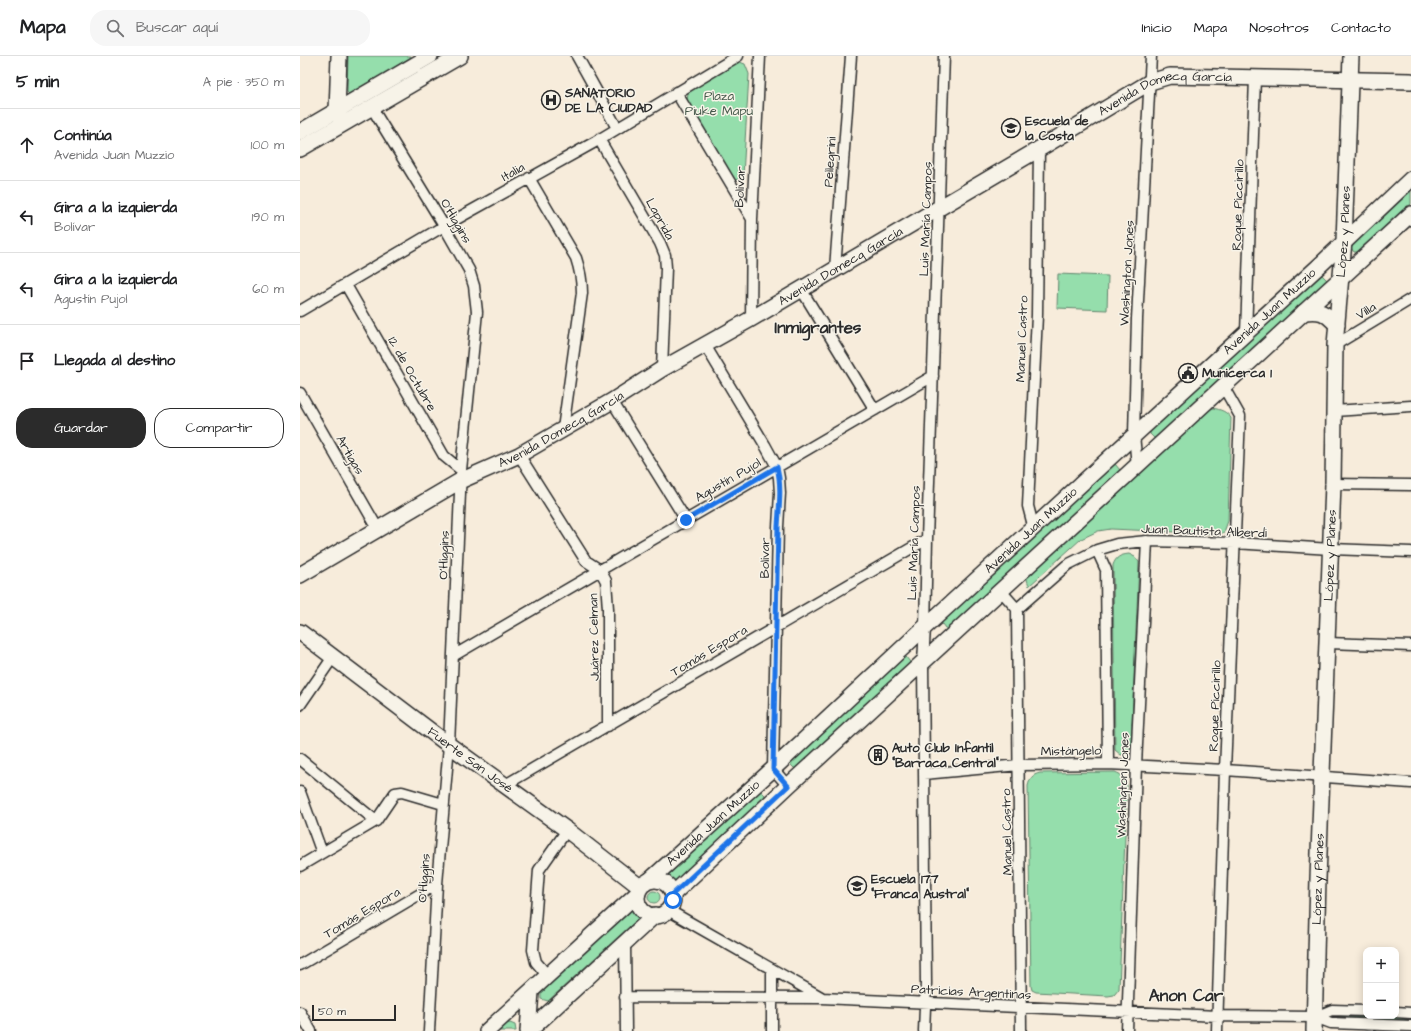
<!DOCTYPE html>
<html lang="es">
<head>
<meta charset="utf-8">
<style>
	body { margin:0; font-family:"Architects Daughter",sans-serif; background:#f6f6f6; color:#202124 }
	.controls { position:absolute; right:12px; bottom:12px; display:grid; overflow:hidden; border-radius:8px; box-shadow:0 2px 10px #0003 }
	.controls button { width:36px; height:36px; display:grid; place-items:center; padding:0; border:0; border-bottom:1px solid #e0e0e0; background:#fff; color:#202124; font:20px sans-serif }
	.scale { position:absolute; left:12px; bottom:10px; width:84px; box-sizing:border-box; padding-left:4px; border:2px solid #2b2b2b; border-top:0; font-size:11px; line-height:14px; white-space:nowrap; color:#2b2b2b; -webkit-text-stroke:3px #f7f3e8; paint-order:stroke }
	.stop { position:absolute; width:12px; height:12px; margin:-9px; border:3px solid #1a73e8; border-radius:50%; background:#fff }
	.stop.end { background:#1a73e8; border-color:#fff; box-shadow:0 1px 4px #0008 }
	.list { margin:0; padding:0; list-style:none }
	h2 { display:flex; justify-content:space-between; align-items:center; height:52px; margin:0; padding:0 16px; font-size:17px }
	h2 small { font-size:13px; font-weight:400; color:#757577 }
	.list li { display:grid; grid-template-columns:26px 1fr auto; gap:12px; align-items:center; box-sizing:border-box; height:72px; padding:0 16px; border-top:1px solid #e0e0e0 }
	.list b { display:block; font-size:15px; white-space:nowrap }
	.list p { margin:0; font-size:13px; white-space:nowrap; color:#757577 }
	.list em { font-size:13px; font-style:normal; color:#757577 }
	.actions { display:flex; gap:8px; padding:12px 16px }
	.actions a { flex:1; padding:9px 0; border:1px solid #2b2b2b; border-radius:16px; text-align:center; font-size:14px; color:#2b2b2b }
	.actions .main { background:#2b2b2b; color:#fff }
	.icon { flex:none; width:22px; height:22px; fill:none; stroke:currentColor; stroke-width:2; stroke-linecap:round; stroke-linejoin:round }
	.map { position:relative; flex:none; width:1111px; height:975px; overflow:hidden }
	header { display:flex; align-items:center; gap:24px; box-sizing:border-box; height:56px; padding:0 20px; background:#fff; border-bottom:1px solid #e0e0e0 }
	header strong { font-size:19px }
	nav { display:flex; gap:22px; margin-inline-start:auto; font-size:14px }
	.search { width:280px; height:36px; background:#f6f6f6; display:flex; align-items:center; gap:10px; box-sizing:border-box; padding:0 14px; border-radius:16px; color:#757577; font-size:15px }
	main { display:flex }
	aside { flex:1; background:#fff }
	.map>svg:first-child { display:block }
	.green { fill:#95deac; stroke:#60846c }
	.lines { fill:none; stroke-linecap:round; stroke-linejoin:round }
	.street-casing { stroke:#2b2b2b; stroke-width:13 }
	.secondary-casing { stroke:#2b2b2b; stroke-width:18 }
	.street { stroke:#f7f3e8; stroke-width:10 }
	.secondary { stroke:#f7f3e8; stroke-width:15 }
	.route { stroke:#1a73e8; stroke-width:5 }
	.labels { text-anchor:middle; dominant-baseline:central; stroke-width:3; stroke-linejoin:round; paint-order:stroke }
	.poi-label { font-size:13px; font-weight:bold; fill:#2b2b2b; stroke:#f7f3e8; text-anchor:start }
	.park-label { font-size:13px; fill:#46584b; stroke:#f7f3e8 }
	.street-label { font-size:13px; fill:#2b2b2b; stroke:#f7f3e8 }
	.district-label { font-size:17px; font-weight:bold; fill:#2b2b2b; stroke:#f7f3e8 }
</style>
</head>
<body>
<header>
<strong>Mapa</strong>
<div class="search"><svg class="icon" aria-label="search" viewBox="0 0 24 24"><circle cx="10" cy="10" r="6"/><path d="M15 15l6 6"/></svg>Buscar aquí</div>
<nav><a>Inicio</a><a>Mapa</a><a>Nosotros</a><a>Contacto</a></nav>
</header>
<main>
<aside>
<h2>5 min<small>A pie · 350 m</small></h2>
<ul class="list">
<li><svg class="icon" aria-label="ahead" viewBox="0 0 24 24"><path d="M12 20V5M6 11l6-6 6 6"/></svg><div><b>Continúa</b><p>Avenida Juan Muzzio</p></div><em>100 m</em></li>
<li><svg class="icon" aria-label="left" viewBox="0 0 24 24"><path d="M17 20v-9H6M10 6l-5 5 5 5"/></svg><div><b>Gira a la izquierda</b><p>Bolívar</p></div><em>190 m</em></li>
<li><svg class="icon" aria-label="left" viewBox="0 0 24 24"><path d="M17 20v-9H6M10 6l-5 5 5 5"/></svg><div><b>Gira a la izquierda</b><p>Agustín Pujol</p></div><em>60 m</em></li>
<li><svg class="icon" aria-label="arrive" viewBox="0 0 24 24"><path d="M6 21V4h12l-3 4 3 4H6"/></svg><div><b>Llegada al destino</b></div></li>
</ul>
<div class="actions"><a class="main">Guardar</a><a>Compartir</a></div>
</aside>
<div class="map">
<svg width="1111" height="975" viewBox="0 0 1111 975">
	<rect width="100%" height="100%" fill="#f7ecdb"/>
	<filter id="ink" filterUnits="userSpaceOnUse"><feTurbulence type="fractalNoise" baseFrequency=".025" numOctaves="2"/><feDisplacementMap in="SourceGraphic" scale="8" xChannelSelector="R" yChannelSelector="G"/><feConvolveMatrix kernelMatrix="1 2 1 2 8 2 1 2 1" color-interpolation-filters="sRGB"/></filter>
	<g filter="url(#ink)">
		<path class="green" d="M48,0H111V1L53,37L49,38L47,36Z
			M437,5L445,8L449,18L443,120L437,124L431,122L387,45L388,37L392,32Z
			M1111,132V148L1059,196H1054L1051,192V187Z
			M758,218L808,220L807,254L757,252Z
			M1018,219H1022L1027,224L1025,230L858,382H854L850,378V373Z
			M913,352C921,354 926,355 931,362L928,465L924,476L920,478L811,473L798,475L781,483L729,530L726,520L906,355Z
			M815,408L820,414L818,419L650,573L645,572L642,568V564L811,409Z
			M829,498L835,501L839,506L831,689C829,694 828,698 821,699L815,694L813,509C816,501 820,499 829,498Z
			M601,601H606L610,606L608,612L498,713L494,712L490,708V704Z
			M815,716C823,719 825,722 827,730L819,933L814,939L808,940L736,936L732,934L731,930L728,730C730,722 732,719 740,717Z
			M458,734L462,736L465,739L463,745L374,829L371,824L366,821Z
			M348 841a6 6 0 1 1 12 0a6 6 0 1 1-12 0Z
			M334,851L337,856L342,859L248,945L241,943V936Z
			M1034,960L1107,961V964L1034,963Z
			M210,967L215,969L216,975H199L206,968Z"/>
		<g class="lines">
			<g class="street-casing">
				<path id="street" d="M277,0L317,72
					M376,36L452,163
					M72,52L144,170L169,214L174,230L177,256L161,414L149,689L137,828L129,975
					M299,83L360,187L365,199L366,212L362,313
					M229,122L276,202C280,214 282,225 282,237L263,373
					M535,213L551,0
					M46,229L144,400L161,414
					M501,233L575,354
					M0,255L144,170L295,86L438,0
					M451,263L452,163L460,0
					M946,277L955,22
					M405,289L465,389L477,411L479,422L480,437L478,471L473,713L488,730
					M1035,289L1111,243
					M0,337L78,473
					M312,345L386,464
					M1034,355L1111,350
					M219,399L286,505L300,514L306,525L308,553V670
					M837,410L834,379L837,263L851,0
					M1033,428L1111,429
					M734,473L728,450L737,259L739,93
					M797,494L806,514L808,708
					M701,535L717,553L721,975
					M717,553L767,509L797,494L817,488L847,485L935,487L1031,493L1111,496
					M1028,587L1111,590
					M153,600L633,320
					M0,649L33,601
					M0,703L76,765
					M624,718L719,709L808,708L925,714L1111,727
					M205,729L627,483
					M0,736L22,797
					M0,810L76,765L95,737L102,736L143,748
					M368,854L521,941
					M325,886L326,975
					M0,909L137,828
					M472,913V975
					M248,920L236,906L233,894L239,814L267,774
					M325,941L522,942L918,960L1015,961L1032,954L1066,955
					M0,956L11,975
					M1096,956L1111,957
					M1015,961L1031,967L1111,970
					M624,975L626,927L623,607L625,571L627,483L644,0
					M827,975L836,709L847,485
					M917,975L925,714L940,360L923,330"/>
			</g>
			<g class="secondary-casing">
				<g id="secondary">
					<path d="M39,0L37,55L40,61"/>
					<path d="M0,76L130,0"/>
					<path d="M0,93L160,0"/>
					<path d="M1004,256C1021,254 1025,256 1037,269"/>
					<path id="s1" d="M0,519L160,425L219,399L312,345L362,313L451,263L739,93L850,26L870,20L1111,25"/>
					<path id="s2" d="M0,576L149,689L267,774L340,831"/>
					<path id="s3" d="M350,824L473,713L625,571L1018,211L1111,123"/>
					<circle cx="355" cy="842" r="18"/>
					<path d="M373,838L488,730L1111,158"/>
					<path d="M187,975L338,837"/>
					<path d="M228,975L231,936"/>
					<path d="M229,975L355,859"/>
					<path id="s4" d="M1014,975L1018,823L1033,428L1035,289L1044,185L1051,0"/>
				</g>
			</g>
			<use href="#street" class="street"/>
			<use href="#secondary" class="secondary"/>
		</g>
	</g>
	<g class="lines" filter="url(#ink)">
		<path class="route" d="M373,844V838L488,730L473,713L478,471C479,451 482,431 477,411L386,464"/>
	</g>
	<defs>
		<g id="hospital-ring" transform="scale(1)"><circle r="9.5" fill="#f7f3e8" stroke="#2b2b2b" stroke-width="1.5"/><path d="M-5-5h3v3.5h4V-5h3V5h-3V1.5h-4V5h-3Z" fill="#2b2b2b"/></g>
		<g id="school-ring" transform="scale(1)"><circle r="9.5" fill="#f7f3e8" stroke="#2b2b2b" stroke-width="1.5"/><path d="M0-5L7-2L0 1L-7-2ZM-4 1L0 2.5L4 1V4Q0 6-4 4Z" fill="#2b2b2b"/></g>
		<g id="civic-ring" transform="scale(1)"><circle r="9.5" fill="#f7f3e8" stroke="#2b2b2b" stroke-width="1.5"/><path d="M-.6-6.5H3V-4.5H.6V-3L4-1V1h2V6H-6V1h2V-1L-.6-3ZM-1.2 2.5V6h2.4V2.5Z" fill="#2b2b2b"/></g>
		<g id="building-ring" transform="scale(1)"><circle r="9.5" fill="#f7f3e8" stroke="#2b2b2b" stroke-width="1.5"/><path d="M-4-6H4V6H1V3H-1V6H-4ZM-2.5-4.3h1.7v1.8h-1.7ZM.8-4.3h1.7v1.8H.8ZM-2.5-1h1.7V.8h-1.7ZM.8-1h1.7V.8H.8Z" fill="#2b2b2b"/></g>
	</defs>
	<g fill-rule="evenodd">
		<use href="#hospital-ring" x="251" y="44"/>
		<use href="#school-ring" x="711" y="72"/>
		<use href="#civic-ring" x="888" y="317"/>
		<use href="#building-ring" x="578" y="699"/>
		<use href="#school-ring" x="557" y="830"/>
	</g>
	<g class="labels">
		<g class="poi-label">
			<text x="265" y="37">SANATORIO<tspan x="265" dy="15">DE LA CIUDAD</tspan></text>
			<text x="725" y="65">Escuela de<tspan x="725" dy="15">la Costa</tspan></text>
			<text x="902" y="317">Municerca 1</text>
			<text x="592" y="692">Auto Club Infantil<tspan x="592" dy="15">"Barraca Central"</tspan></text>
			<text x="571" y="823">Escuela 177<tspan x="571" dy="15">"Franca Austral"</tspan></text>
		</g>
		<g class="park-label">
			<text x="419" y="40">Plaza<tspan x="419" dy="15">Piuke Mapu</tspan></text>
		</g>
		<g class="street-label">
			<text stroke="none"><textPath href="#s1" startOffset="995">Avenida Domecq García</textPath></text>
			<text transform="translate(530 106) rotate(-86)">Pellegrini</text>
			<text transform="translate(213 116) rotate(-29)">Italia</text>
			<text transform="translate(440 131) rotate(-87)">Bolívar</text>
			<text transform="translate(938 149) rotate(-88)">Roque Piccirillo</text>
			<text transform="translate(360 163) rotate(61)">Laprida</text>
			<text transform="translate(626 163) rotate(-88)">Luis María Campos</text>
			<text transform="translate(156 165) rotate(60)">O'Higgins</text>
			<text stroke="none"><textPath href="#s4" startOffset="800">López y Planes</textPath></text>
			<text stroke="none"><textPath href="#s1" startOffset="623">Avenida Domecq García</textPath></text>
			<text transform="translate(827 217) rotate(-87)">Washington Jones</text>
			<text stroke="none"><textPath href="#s3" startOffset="841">Avenida Juan Muzzio</textPath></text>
			<text transform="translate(1066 255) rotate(-31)">Villa</text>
			<text transform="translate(722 283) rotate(-88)">Manuel Castro</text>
			<text transform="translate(112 318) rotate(60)">12 de Octubre</text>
			<text stroke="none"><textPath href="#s1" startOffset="299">Avenida Domecq García</textPath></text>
			<text transform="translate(50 399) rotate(60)">Artigas</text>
			<text transform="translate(428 424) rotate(-30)">Agustín Pujol</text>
			<text stroke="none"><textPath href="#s3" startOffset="517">Avenida Juan Muzzio</textPath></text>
			<text transform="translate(904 475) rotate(2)">Juan Bautista Alberdi</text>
			<text transform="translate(614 487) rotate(-88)">Luis María Campos</text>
			<text transform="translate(144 499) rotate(-88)">O'Higgins</text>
			<text stroke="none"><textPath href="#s4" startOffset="476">López y Planes</textPath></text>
			<text transform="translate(465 502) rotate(-89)">Bolívar</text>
			<text transform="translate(294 581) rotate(-91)">Juárez Celman</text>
			<text transform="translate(409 595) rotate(-31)">Tomás Espora</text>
			<text transform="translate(915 650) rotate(-88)">Roque Piccirillo</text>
			<text transform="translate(771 695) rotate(-1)">Mistángelo</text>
			<text stroke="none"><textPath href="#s2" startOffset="213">Fuerte San José</textPath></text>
			<text transform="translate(823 729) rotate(-88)">Washington Jones</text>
			<text stroke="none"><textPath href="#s3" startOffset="85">Avenida Juan Muzzio</textPath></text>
			<text transform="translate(707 776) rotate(-91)">Manuel Castro</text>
			<text transform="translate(124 822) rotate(-86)">O'Higgins</text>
			<text stroke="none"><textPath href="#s4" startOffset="152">López y Planes</textPath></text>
			<text transform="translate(62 857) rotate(-31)">Tomás Espora</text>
			<text transform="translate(671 936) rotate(3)">Patricias Argentinas</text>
		</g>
		<g class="district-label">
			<text x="518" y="272">Inmigrantes</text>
			<text x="886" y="940">Anon Car</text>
		</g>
	</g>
</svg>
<div class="controls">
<button>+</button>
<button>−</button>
</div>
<div class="scale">50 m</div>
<div class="stop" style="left:373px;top:844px"></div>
<div class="stop end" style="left:386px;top:464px"></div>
</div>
</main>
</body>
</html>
